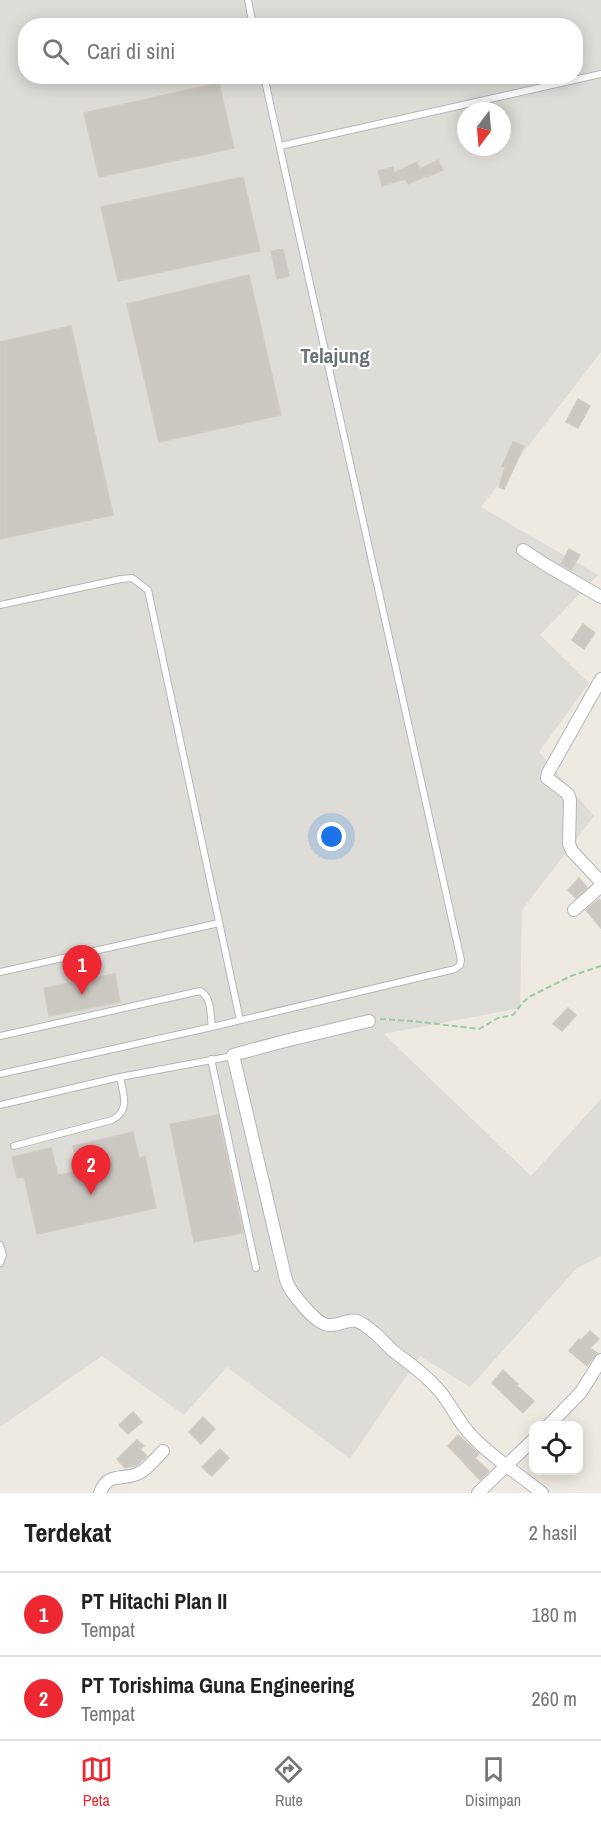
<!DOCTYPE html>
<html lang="id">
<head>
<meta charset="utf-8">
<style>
	body { margin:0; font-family:"Archivo Narrow",sans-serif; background:#f2f2f2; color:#222 }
	.controls { position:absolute; right:18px; bottom:18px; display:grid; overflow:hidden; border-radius:12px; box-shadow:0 3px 15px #0003 }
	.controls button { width:54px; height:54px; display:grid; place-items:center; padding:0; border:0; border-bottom:2px solid #e0e0e0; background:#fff; color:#222; font:30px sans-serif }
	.compass { position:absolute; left:457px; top:102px; width:54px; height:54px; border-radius:50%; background:#fff; box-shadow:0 3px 15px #0003; rotate:196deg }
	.you { position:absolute; left:332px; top:837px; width:21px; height:21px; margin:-15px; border:4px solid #fff; border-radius:50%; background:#1a73e8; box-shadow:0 0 0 9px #1a73e833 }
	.badge { display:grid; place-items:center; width:39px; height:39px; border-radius:50%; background:#ee2832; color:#fff; font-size:20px; font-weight:700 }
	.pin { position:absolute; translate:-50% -50px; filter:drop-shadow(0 2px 3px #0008) }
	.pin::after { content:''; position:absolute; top:32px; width:21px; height:18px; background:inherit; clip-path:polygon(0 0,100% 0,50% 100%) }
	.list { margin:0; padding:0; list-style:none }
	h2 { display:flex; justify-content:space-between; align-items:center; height:78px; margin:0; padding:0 24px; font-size:26px }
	h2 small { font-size:20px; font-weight:400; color:#767676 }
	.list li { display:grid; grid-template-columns:39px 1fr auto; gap:18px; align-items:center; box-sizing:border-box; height:84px; padding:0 24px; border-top:2px solid #e0e0e0 }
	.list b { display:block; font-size:22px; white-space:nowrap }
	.list p { margin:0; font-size:20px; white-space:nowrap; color:#767676 }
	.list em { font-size:20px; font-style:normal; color:#767676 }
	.icon { flex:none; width:33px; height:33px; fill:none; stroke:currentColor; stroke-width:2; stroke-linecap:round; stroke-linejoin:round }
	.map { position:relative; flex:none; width:601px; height:1493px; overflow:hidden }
	.search { position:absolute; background:#fff; box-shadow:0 3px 15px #0003; left:18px; right:18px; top:18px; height:66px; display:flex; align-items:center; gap:15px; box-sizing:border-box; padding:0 21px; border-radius:24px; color:#767676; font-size:22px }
	.sheet { height:246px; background:#fff }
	nav { display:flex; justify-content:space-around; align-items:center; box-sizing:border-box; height:84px; border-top:2px solid #e0e0e0; background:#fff; font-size:16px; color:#767676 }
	nav a { display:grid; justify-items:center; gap:3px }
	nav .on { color:#ee2832 }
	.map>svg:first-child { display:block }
	.industrial { fill:#dedcd7; fill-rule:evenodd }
	.building { fill:#cbc7c1; stroke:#d3cbc0; stroke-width:1.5 }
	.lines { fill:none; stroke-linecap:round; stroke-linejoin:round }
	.service-casing { stroke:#b3b6ba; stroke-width:8 }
	.minor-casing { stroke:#b3b6ba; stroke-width:14 }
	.path { stroke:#99cda1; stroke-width:2; stroke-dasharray:6 3; stroke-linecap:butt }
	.service { stroke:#fff; stroke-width:6 }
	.minor { stroke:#fff; stroke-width:12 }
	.labels { text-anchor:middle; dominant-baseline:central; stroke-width:4.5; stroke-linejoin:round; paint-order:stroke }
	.quarter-label { font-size:21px; font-weight:bold; fill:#6b7276; stroke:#fff }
</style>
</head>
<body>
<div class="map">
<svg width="601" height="1493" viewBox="0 0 601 1493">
	<rect width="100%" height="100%" fill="#eeeae2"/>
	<path class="industrial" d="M0,0H601V352L481,507L598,575L540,635L589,683L539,752L594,816L522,910L520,1008L384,1034L531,1176L601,1099V1256L577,1268L470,1387L420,1356L350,1459L227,1367L184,1415L102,1356L0,1427ZM26,26H576V76H26ZM466,111H502V147H466Z"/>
	<path class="building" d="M219,83L234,148L99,177L84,113Z
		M438,160L443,170L427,177L426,176L408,184L405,179L382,186L378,171L393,167L394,173L417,162L420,169Z
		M243,177L260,251L118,281L101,207Z
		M283,249L289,276L277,279L271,251Z
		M249,275L281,415L159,442L127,304Z
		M71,326L113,515L0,539V342Z
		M578,399L590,406L578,428L566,422Z
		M513,442L524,446L504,489L499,487L505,467L502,466Z
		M569,549L580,555L571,570L561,564Z
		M583,624L595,633L584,649L572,640Z
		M579,878L587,888L576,898L568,890Z
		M599,899L601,901V928L586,910Z
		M115,974L120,1002L49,1016L44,988Z
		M568,1008L576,1015L562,1031L553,1024Z
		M218,1115L243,1233L194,1242L170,1124Z
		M133,1132L139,1158L145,1156L156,1208L37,1234L24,1177L17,1178L12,1157L51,1148L58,1175L79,1171L73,1146Z
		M590,1331L599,1339L590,1348L597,1353L587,1366L569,1351L579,1339L581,1340Z
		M503,1370L518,1384L516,1385L534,1401L523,1413L492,1383Z
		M133,1412L142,1422L128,1434L119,1425Z
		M203,1417L215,1429L201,1444L189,1432Z
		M458,1435L479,1454L475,1458L489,1471L480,1480L448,1446Z
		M137,1440L144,1446L140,1449L147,1456L137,1465L125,1468L117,1459Z
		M220,1449L229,1458L212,1476L202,1467Z"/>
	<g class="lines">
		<g class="service-casing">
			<path id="service" d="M248,0L253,26
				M280,146L601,74
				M0,605L121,579L132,578L148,590L240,1020
				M0,972L219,923
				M0,1036L200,991C212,997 210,1014 212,1027
				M211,1059L256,1268
				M0,1074L212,1027L455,969L460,965L461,960C395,666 329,371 264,76
				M0,1105L120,1077L233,1056
				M14,1146L112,1120C131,1110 123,1094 120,1077
				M0,1245L3,1255L0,1263"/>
		</g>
		<g class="minor-casing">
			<path id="minor" d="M523,550L546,565L601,597
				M601,679L548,773L547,778L568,794L570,800L569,844L572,851L601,882
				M574,910L601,886
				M369,1021L285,1041L233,1055L286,1280C290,1292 316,1325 329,1325C346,1326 350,1313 367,1327C376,1333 383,1341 391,1349C405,1361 423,1372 436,1387C450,1401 457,1421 471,1435C491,1457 519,1474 542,1493
				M548,1426L581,1392L601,1360
				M100,1493C108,1470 125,1482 141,1472C149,1467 156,1458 163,1451
				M478,1493L534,1439"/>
		</g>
		<path class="path" d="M380,1019L412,1021L479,1029L498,1018L513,1015L523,1002L531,996L571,976L601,966"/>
		<use href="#service" class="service"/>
		<use href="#minor" class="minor"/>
	</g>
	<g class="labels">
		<g class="quarter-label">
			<text x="335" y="355">Telajung</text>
		</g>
	</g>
</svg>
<div class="controls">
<button><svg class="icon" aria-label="locate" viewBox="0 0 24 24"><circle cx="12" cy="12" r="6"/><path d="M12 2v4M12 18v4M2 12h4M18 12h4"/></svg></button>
</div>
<svg class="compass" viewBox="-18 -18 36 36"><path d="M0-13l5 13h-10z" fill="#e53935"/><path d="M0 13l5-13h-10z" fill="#767676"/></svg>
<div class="you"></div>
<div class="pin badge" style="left:82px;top:995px">1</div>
<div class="pin badge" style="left:91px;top:1195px">2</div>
<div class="search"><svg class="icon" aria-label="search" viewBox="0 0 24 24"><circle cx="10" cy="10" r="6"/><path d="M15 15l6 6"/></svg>Cari di sini</div>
</div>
<section class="sheet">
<h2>Terdekat<small>2 hasil</small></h2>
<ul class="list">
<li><span class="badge">1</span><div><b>PT Hitachi Plan II</b><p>Tempat</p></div><em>180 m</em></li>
<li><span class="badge">2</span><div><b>PT Torishima Guna Engineering</b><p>Tempat</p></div><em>260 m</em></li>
</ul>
</section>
<nav>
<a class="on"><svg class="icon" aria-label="map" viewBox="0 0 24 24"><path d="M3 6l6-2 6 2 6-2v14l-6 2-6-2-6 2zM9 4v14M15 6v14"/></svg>Peta</a>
<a><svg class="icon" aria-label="directions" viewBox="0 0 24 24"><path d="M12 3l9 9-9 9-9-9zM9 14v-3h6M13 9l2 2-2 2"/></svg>Rute</a>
<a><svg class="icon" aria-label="saved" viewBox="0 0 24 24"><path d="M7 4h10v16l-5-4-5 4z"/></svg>Disimpan</a>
</nav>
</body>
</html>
